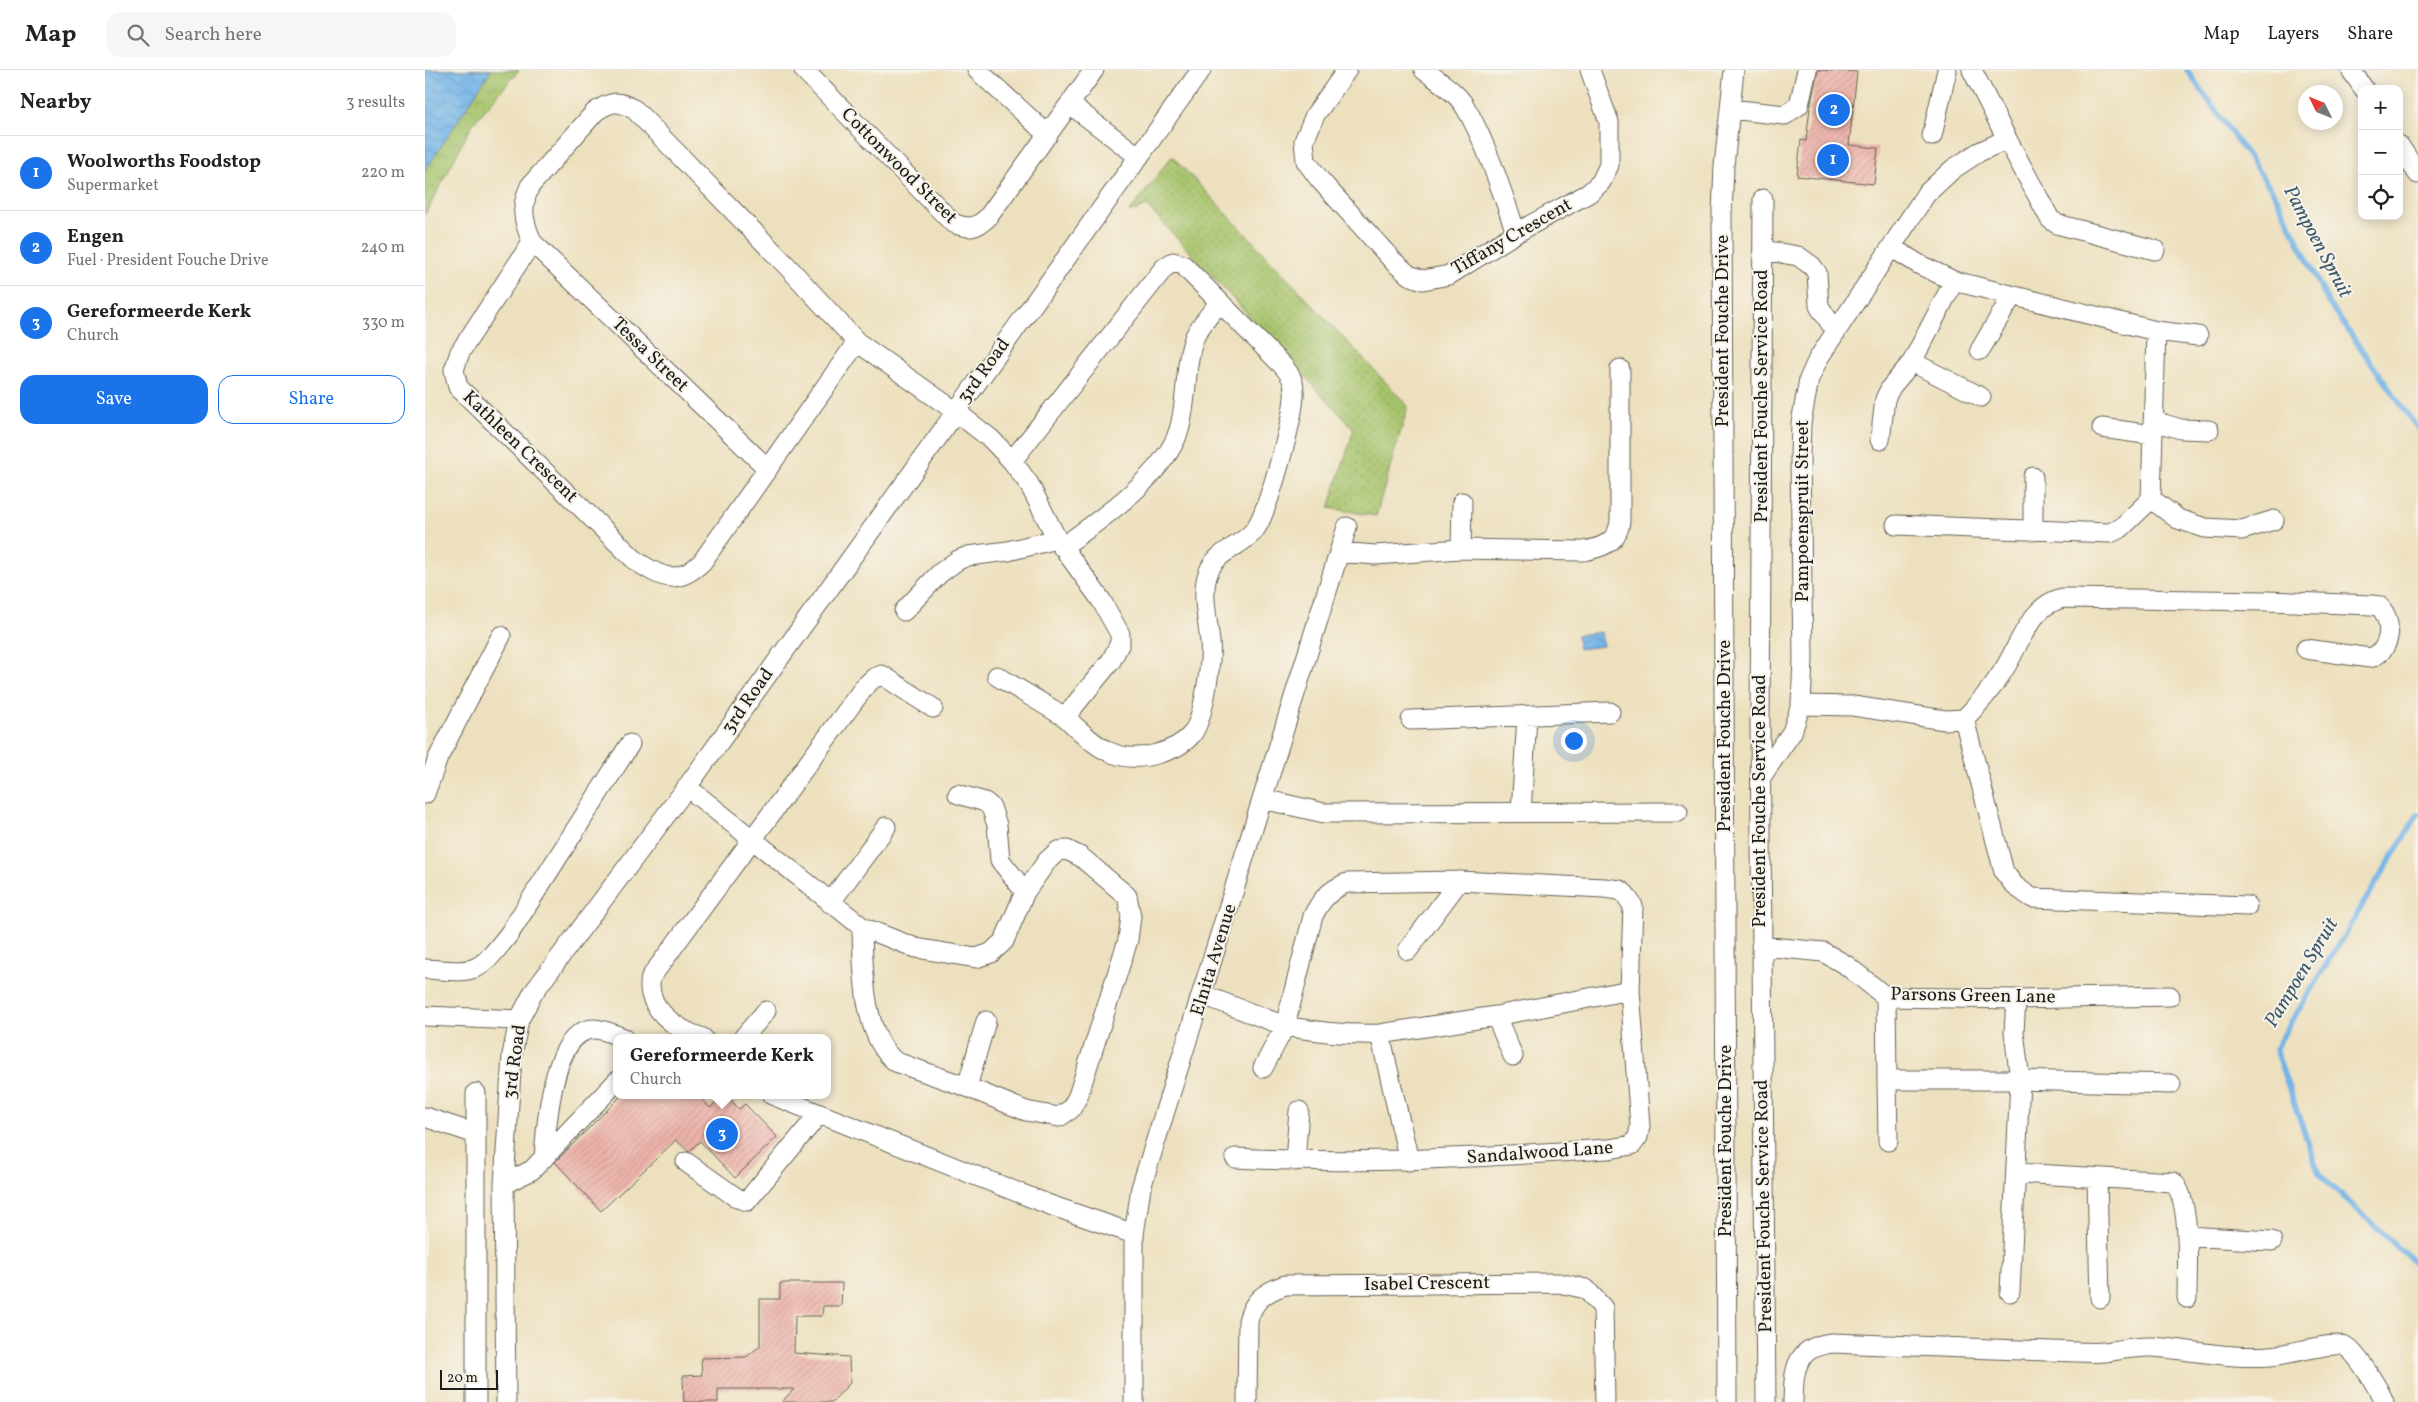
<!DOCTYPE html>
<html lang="en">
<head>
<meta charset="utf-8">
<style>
	body { margin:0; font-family:Vollkorn,serif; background:#f6f6f6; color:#222 }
	.controls { position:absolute; right:15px; top:15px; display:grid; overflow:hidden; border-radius:10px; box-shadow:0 2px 12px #0003 }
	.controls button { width:45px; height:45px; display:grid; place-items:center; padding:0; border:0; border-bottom:1px solid #e0e0e0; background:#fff; color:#222; font:25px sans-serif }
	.compass { position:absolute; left:1873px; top:15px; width:45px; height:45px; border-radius:50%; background:#fff; box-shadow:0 2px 12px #0003; rotate:313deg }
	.scale { position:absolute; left:15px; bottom:12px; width:58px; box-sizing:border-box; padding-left:5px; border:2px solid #1c1c1c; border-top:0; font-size:14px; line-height:18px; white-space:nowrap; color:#1c1c1c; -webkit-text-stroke:4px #f7f3e8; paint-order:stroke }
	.you { position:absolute; left:1148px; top:670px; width:18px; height:18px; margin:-12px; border:4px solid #fff; border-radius:50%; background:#1a73e8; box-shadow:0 0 0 8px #1a73e833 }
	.badge { display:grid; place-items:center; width:32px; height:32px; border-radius:50%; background:#1a73e8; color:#fff; font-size:16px; font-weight:700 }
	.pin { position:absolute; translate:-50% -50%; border:2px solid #fff; box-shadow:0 1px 5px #0006 }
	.popup { position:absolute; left:188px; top:964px; width:218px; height:65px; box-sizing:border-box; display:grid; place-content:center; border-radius:10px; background:#fff; filter:drop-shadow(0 1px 4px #0005); font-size:16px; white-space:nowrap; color:#767676 }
	.popup b { font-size:19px; color:#222 }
	.popup::after { content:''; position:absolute; left:50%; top:100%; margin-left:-10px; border:10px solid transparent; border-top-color:#fff }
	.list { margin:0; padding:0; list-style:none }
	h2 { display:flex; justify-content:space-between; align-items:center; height:65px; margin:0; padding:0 20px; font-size:21px }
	h2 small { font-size:16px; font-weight:400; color:#767676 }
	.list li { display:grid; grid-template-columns:32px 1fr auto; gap:15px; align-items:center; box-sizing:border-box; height:75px; padding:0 20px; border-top:1px solid #e0e0e0 }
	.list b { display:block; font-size:19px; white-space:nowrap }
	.list p { margin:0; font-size:16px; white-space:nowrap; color:#767676 }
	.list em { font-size:16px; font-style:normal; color:#767676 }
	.actions { display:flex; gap:10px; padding:15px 20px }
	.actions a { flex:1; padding:11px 0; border:1px solid #1a73e8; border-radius:15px; text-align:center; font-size:18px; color:#1a73e8 }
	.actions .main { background:#1a73e8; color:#fff }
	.icon { flex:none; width:28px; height:28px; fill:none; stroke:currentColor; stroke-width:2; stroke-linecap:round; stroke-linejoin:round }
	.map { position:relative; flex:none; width:1993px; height:1332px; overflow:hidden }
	header { display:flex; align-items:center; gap:30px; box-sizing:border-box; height:70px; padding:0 25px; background:#fff; border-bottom:1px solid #e0e0e0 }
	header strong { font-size:24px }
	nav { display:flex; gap:28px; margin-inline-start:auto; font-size:18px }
	.search { width:350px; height:45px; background:#f6f6f6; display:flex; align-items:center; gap:12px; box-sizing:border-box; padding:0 18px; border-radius:15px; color:#767676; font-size:19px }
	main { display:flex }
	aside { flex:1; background:#fff }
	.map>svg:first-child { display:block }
	.grass { fill:url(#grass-dots); stroke:#617044 }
	.park { fill:url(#park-crowns); stroke:#617044 }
	.water { fill:url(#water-waves); stroke:#476882 }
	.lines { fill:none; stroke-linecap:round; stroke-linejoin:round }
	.stream { stroke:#72b4e7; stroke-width:5.5 }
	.building { fill:url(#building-hatch) }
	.minor-casing { stroke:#656155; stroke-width:21 }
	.minor { stroke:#fff; stroke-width:19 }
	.labels { text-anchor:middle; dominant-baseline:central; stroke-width:4; stroke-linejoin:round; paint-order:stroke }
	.street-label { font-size:19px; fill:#1c1c1c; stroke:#f7f3e8 }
	.water-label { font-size:20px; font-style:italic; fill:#3e596d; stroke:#f7f3e8 }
</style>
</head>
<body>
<header>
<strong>Map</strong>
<div class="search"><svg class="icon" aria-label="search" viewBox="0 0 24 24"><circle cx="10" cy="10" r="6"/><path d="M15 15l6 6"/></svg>Search here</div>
<nav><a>Map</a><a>Layers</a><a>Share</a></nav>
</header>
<main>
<aside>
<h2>Nearby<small>3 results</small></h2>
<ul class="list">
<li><span class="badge">1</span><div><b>Woolworths Foodstop</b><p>Supermarket</p></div><em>220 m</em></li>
<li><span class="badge">2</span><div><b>Engen</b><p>Fuel · President Fouche Drive</p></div><em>240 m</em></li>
<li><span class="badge">3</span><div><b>Gereformeerde Kerk</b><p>Church</p></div><em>330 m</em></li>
</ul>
<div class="actions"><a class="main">Save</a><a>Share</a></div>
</aside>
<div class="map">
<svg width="1993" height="1332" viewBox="0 0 1993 1332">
	<defs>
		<pattern id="grass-dots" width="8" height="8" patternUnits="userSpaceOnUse" patternTransform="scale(1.25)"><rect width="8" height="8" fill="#a6c36b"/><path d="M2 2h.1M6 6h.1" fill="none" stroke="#8ea75c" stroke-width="1.8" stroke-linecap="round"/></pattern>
		<pattern id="park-crowns" width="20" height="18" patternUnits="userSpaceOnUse" patternTransform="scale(1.25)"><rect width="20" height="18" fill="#a6c36b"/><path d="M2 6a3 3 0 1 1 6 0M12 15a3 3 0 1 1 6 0" fill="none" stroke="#8ea75c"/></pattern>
		<pattern id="water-waves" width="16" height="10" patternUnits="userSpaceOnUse" patternTransform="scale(1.25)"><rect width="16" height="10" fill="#72b4e7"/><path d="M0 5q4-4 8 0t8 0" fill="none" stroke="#629ac6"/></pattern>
		<pattern id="building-hatch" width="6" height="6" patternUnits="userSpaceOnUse" patternTransform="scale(1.25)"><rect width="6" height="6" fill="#edb4ab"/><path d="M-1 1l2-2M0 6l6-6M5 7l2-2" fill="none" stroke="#cb9a93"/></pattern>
	</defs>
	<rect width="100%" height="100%" fill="#f7f3e8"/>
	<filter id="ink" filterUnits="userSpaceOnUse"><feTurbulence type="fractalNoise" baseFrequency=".02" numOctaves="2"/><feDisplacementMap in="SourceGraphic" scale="10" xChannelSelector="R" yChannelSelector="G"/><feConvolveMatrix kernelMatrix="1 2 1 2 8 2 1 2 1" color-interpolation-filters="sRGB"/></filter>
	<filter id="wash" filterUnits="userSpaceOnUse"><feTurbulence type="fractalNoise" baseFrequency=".0096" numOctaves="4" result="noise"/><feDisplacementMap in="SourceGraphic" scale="20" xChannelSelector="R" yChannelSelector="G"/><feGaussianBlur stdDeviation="1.12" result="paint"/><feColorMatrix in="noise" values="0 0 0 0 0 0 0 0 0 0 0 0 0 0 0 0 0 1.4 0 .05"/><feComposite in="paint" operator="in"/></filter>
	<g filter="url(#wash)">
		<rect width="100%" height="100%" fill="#ede0be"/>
		<path class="grass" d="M747,86L983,336L951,446L904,438L929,359L722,136L704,143Z"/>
		<path class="park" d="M0,0H94L47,55L0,145Z"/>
		<path class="water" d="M0,0H66L0,101Z
			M1176,562L1178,576L1153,579L1152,565Z"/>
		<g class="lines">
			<path class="stream" d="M1762,0L1851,126L1903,232L1993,359
				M1993,744L1850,979L1894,1104L1993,1196"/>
		</g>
		<g id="blocks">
			<path class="building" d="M1393,0L1432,2L1424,75L1453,78L1449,114L1372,106L1376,70L1381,71L1385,38Z
				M197,1025H273L285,1038L298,1025H301L314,1039L320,1034L352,1067L310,1108L275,1071L264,1082L251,1070L176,1141L130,1092Z
				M355,1213H417L416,1236H398L397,1246H370L369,1283L424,1287L425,1313L407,1332H357L369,1319H293V1332H259L258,1306L277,1305L276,1288L321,1287L335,1276V1229H355Z"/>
		</g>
	</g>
	<g filter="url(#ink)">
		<use href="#blocks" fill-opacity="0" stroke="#656155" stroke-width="1"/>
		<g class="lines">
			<g class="minor-casing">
				<path id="minor" d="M379,0L528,153C543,159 551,159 563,147L669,0
					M552,0L623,65
					M922,0L890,45L879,71L881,91L895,110L969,192L984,205L998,210L1024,205L1091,163L1164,123L1176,112L1184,95V52L1165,0
					M999,0C1012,10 1030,21 1039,35C1061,71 1077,122 1091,163
					M1547,0L1582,69
					M1926,0L1939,19
					M646,35L714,87
					M1305,39L1360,45L1374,35L1382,0
					M1507,66L1522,0
					M1974,75L1993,104
					M1338,129L1335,654L1341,1332
					M107,172L35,282L29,300L33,317L211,491C237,508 252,516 277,492L432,272
					M1466,177L1495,195L1529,211L1731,261L1773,266
					M1338,180L1373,186L1387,196L1392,203L1394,236L1411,262
					M1555,280L1587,226
					M1487,292L1556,327
					M1728,351L1756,359L1784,360
					M1677,358L1727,365
					M1455,370L1460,329L1466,317L1487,292L1529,211
					M343,399L107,172C98,150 95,138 105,116L170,42C186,31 193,30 210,40L363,197L432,272L530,341L566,369L587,391L604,414L632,469L676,530L695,564V573L686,591L640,647C669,674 689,696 732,684C746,680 758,675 767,664C779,648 787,592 785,572C783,550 775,521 784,501C792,480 819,476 831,458C843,440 871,342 869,320C869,311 865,304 859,297L758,195L748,192L739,198L587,391
					M1726,429L1753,449L1780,458L1817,460L1849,450
					M1471,455L1685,463L1696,458L1726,429L1731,261
					M1608,461V407
					M637,477C674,451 741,404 754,360C763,331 759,292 770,266C776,254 786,243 795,232
					M1036,479L1037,432
					M915,482L950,485L1036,479L1158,481C1177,478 1193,472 1195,451V299
					M479,541L515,503L533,490L543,486L583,481L632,469
					M572,606L640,647
					M1376,635L1428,636L1520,650L1539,649C1553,635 1565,621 1576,604C1595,577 1603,536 1638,528L1842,531L1947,535L1954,536C1969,551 1967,581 1945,588L1881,579
					M1539,649L1579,802L1590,816L1607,828L1822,836
					M986,650L1185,642
					M1336,707L1367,662L1376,635L1378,589L1375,387L1376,353L1384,309L1393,289L1501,124L1528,99L1554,82L1582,69L1625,149L1632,154L1730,180
					M262,717L437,857L491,878L551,888L566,883L579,871L600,822L622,791L633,781L642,780L656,787L702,826L706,846L703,870L653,1026L646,1039L634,1047L601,1041L542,1017L471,992C437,966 438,896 437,857
					M0,724L13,688L76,566
					M533,724L560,732L566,737L572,755L575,790L600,822
					M838,729L899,743L1253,742
					M1096,742L1102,647
					M405,833L461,757
					M1336,876L1398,882L1421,895L1461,927L1591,929L1745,926
					M983,880L1034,811
					M0,899C52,902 51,906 84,864L205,674
					M778,925L860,956L888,846C896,830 904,820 922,813L1034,811L1179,818L1195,820L1200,824L1208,836L1205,920L1215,1056L1213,1067L1207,1075L1184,1079C1059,1087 935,1095 810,1088
					M1461,927L1462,1010H1595L1746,1014
					M0,946L94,950
					M1071,946L1088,986
					M955,964L1071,946L1205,920
					M278,968C252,960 219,938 226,907L440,616L449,608L457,605L508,638
					M318,968L341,941
					M838,998L860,956C892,962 923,965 955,964L984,1091
					M1462,1010L1463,1071
					M542,1017L561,951
					M347,1025L625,1135L709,1164
					M0,1047L51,1064
					M119,1088C121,1058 127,960 169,959C179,959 190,965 199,968
					M870,1091L874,1041
					M261,1092L312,1128L322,1131L394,1044
					M1591,1103L1748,1112C1767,1130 1762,1202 1762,1228
					M1672,1108L1675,1228
					M79,1114L107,1100L192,1011
					M1762,1166L1847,1171
					M1585,1222L1595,1010L1589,962L1591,929
					M51,1332V1023
					M81,1332L79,1114L87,985L94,950L108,923L262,717L776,0
					M709,1332V1164L716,1118L922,457
					M822,1332L823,1251C828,1230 840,1222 860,1215L1134,1213L1161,1219L1178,1238L1180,1332
					M1302,1332L1297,144L1299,96L1309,0
					M1368,1332C1369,1301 1369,1277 1407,1273L1652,1282C1661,1282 1670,1283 1679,1282C1696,1280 1710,1276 1728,1277C1767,1280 1806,1289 1845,1286C1862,1285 1909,1271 1920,1276C1932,1283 1954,1319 1959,1332"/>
			</g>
			<use href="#minor" class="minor"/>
		</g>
	</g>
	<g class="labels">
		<g class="street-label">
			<text transform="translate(474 96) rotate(45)">Cottonwood Street</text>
			<text transform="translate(1087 167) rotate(-30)">Tiffany Crescent</text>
			<text transform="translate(1298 261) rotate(-90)">President Fouche Drive</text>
			<text transform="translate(225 285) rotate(44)">Tessa Street</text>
			<text transform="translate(559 301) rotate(-54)">3rd Road</text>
			<text transform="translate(1337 326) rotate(-90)">President Fouche Service Road</text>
			<text transform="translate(95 377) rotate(44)">Kathleen Crescent</text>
			<text transform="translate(1378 441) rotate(-90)">Pampoenspruit Street</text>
			<text transform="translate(323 631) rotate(-55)">3rd Road</text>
			<text transform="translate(1300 666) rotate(-90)">President Fouche Drive</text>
			<text transform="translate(1335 731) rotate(-90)">President Fouche Service Road</text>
			<text transform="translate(789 890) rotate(-73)">Elnita Avenue</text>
			<text transform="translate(1548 926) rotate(1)">Parsons Green Lane</text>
			<text transform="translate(90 992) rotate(-82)">3rd Road</text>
			<text transform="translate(1301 1071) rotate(-90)">President Fouche Drive</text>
			<text transform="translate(1115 1083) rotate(-4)">Sandalwood Lane</text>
			<text transform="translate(1339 1136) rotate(-91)">President Fouche Service Road</text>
			<text transform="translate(1002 1214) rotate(-1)">Isabel Crescent</text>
		</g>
		<g class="water-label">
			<text transform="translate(1892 172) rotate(62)">Pampoen Spruit</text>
			<text transform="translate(1877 903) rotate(-59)">Pampoen Spruit</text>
		</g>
	</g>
</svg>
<div class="controls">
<button>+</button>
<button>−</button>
<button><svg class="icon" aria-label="locate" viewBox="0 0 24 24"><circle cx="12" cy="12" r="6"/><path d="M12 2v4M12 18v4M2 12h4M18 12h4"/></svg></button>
</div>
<svg class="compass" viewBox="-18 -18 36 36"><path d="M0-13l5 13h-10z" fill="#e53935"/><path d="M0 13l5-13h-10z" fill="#767676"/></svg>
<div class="scale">20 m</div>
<div class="you"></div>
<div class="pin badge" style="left:1408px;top:90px">1</div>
<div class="pin badge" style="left:1409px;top:40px">2</div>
<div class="pin badge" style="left:297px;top:1064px">3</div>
<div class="popup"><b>Gereformeerde Kerk</b>Church</div>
</div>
</main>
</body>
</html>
